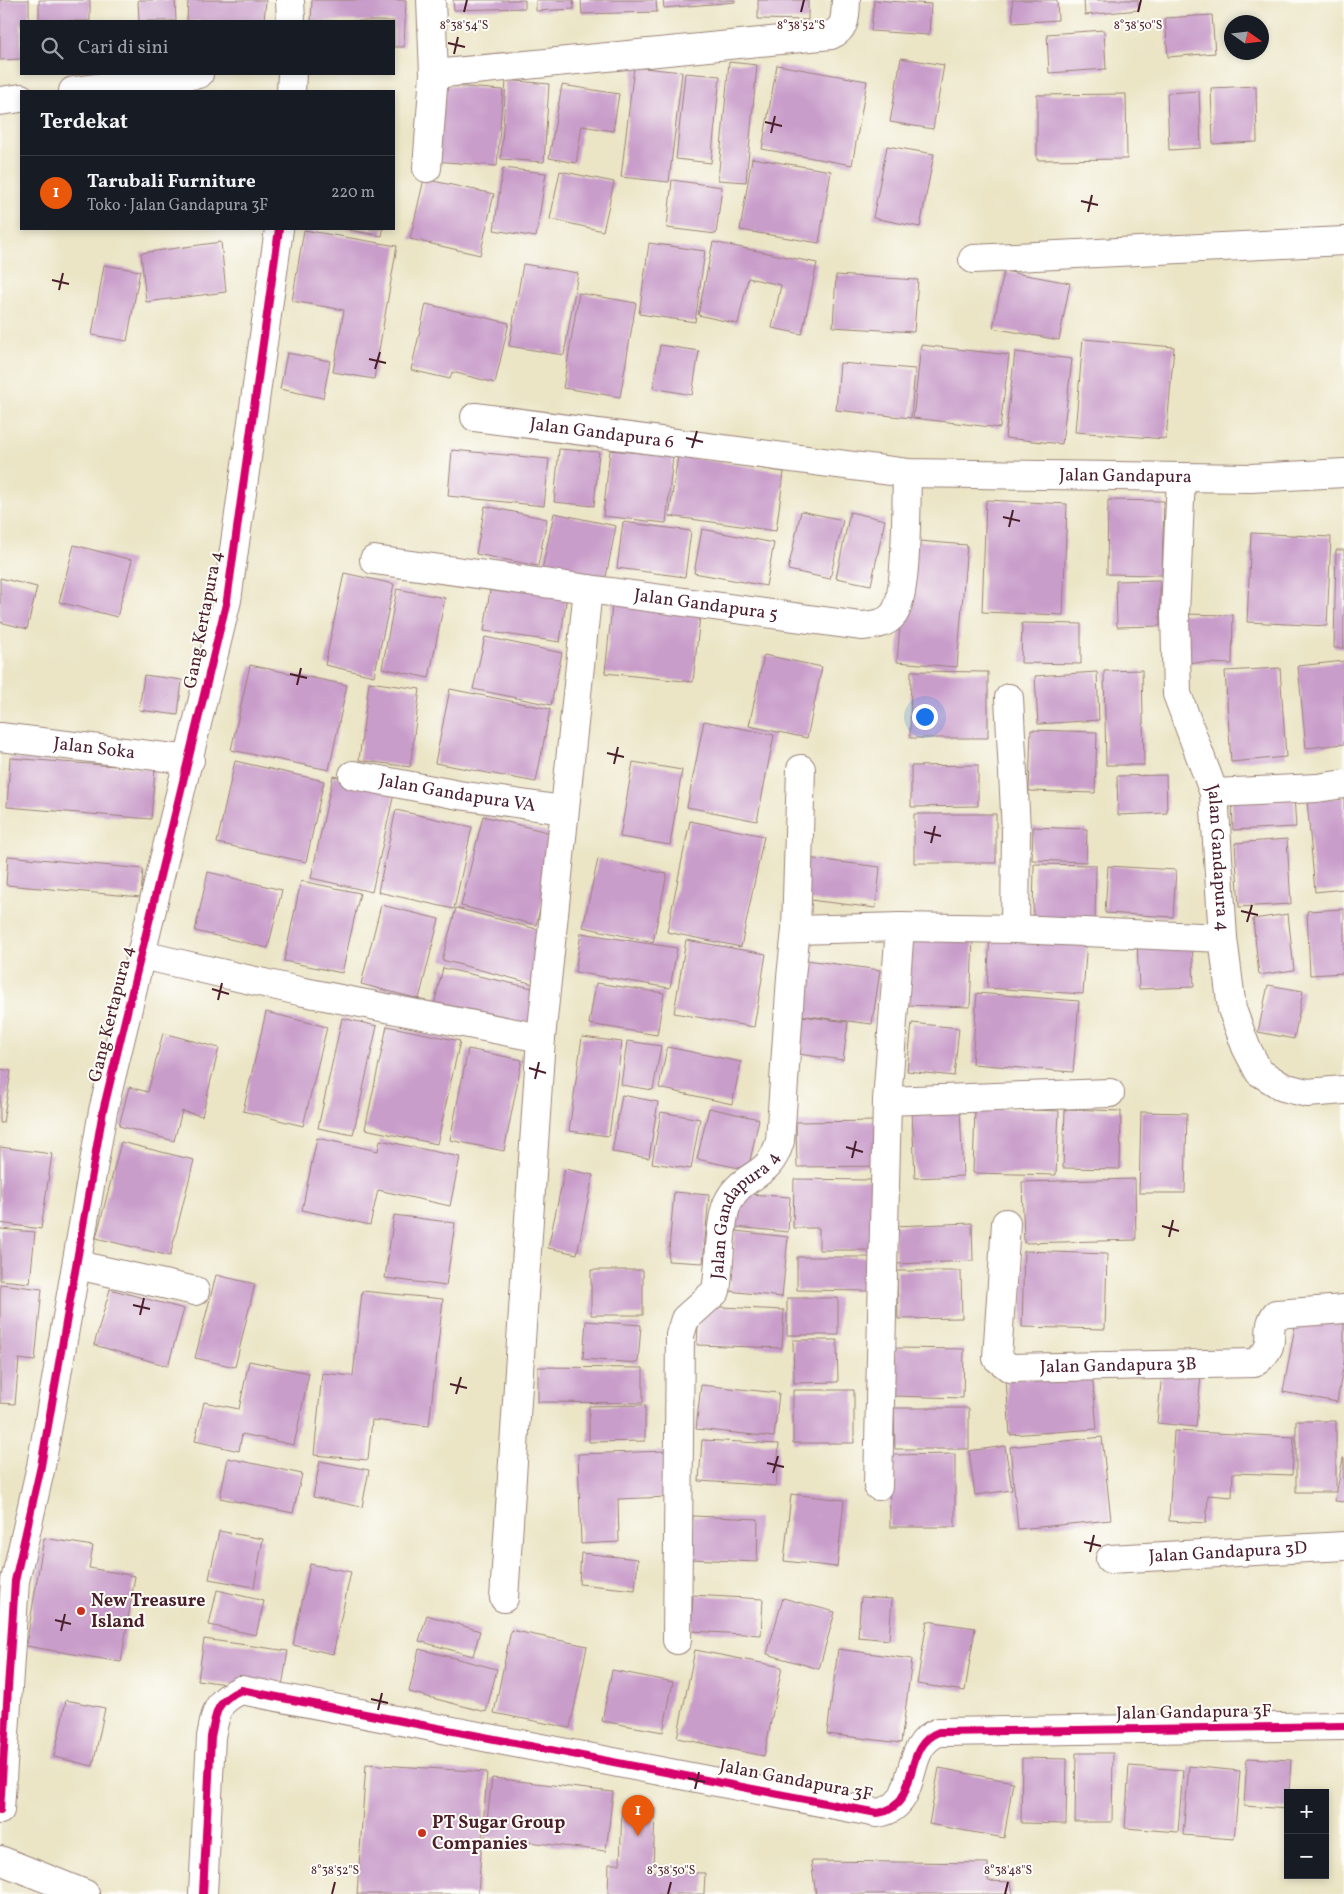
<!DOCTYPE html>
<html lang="id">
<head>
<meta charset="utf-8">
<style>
	body { margin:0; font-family:Vollkorn,serif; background:#20242c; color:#f1f3f6 }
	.controls { position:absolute; right:15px; bottom:15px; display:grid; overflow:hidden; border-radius:0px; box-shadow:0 2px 8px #0003 }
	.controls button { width:45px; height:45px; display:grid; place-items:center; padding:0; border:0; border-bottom:1px solid #363941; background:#171b24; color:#f1f3f6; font:25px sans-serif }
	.compass { position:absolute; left:1224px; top:15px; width:45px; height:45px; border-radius:50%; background:#171b24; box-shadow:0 2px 8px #0003; rotate:104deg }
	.you { position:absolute; left:924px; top:716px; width:18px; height:18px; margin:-12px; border:4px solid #fff; border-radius:50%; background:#1a73e8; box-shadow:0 0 0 8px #1a73e833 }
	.badge { display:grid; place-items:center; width:32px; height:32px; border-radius:50%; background:#ea580c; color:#fff; font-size:16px; font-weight:700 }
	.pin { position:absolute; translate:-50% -41px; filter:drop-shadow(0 1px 2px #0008) }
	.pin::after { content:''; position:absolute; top:26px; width:18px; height:15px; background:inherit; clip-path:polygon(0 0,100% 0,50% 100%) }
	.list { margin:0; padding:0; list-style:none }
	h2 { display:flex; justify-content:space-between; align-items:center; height:65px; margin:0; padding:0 20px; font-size:21px }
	h2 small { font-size:16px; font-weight:400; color:#9ea1a6 }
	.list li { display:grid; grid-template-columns:32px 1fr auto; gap:15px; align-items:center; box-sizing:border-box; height:75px; padding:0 20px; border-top:1px solid #363941 }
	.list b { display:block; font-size:19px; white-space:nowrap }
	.list p { margin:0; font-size:16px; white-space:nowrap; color:#9ea1a6 }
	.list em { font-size:16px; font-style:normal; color:#9ea1a6 }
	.icon { flex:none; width:28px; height:28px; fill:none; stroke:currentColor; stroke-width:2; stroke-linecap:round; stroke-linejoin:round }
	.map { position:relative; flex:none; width:1344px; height:1894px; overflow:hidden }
	.search { position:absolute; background:#171b24; box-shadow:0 2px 8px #0003; left:20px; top:20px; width:375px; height:55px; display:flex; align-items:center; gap:12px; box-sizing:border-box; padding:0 18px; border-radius:0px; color:#9ea1a6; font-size:19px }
	.panel { position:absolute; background:#171b24; box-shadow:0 2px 8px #0003; left:20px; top:90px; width:375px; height:140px; border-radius:0px }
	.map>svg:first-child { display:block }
	.building { fill:#c99dca }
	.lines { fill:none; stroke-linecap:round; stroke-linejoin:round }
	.minor-casing { stroke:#9a8278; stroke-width:30 }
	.highway-casing { stroke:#9a8278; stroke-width:30 }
	.minor { stroke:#fff; stroke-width:28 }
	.highway { stroke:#fff; stroke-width:28 }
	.cycleway-casing { stroke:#fdfcf7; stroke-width:11 }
	.cycleway { stroke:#d6006c; stroke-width:8 }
	.ticks { fill:none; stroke:#4a1f2b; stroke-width:2 }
	.poi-dot { fill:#c8321e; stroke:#fdfcf7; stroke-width:2 }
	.labels { text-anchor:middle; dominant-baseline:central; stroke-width:4; stroke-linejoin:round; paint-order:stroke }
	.street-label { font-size:18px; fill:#4a1f2b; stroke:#fdfcf7 }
	.poi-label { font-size:18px; font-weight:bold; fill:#4a1f2b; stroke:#fdfcf7; text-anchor:start }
	.ticks-label { font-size:12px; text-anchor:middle; fill:#4a1f2b; stroke:#fdfcf7; stroke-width:4; stroke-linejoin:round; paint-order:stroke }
</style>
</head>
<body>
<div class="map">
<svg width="1344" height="1894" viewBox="0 0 1344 1894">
	<rect width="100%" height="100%" fill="#fdfcf7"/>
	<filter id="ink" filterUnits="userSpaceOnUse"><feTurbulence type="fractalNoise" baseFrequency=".02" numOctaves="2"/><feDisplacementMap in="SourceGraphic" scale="10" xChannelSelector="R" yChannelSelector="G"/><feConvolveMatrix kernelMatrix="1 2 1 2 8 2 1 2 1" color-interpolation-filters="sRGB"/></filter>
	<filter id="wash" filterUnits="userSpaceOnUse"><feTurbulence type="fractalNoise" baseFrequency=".0096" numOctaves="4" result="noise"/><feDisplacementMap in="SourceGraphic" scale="20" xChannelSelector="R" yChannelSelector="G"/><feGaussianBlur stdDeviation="1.12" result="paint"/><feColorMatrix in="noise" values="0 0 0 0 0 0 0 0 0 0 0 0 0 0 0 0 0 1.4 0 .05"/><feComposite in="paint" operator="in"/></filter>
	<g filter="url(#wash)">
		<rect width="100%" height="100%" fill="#ebe5c6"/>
		<g id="blocks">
			<path class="building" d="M0,0H29V21H21V59L0,60Z
				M39,0H90V21H39Z
				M138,0H175L176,21H139Z
				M188,0H266L264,21H187Z
				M312,0H406L404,47H394V21H311Z
				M453,0H525V8L454,10Z
				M536,0H573L574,9L536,11Z
				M581,0H656L657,12L582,14Z
				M663,0H735V2L664,8Z
				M758,0H808V20L758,19Z
				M874,0L931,4L929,35L871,31Z
				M1012,0H1057L1058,20L1013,23Z
				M1084,0H1138L1139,10L1085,15Z
				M1212,15L1215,53L1168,57L1165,18Z
				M1104,30L1106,69L1049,73L1047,34Z
				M901,58L944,65L933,129L890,122Z
				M729,62L757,65L746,182L718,180Z
				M777,65L867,81L852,165L762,149Z
				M634,67L682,72L669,182L621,177Z
				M685,73L720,76L711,163L676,159Z
				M506,80L549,84L544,162L501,159Z
				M440,85L503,90L497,166L434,161Z
				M562,85L619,94L613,131L582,126L576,163L549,158Z
				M1256,86L1257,142L1213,144L1211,88Z
				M1199,91L1201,148L1169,150L1167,93Z
				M1126,94L1127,159L1037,160V95Z
				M887,146L934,154L920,227L873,218Z
				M752,158L831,171L819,243L740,230Z
				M503,168L546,173L536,237L494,230Z
				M560,171L614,182L603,231L550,219Z
				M424,179L494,194L480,255L410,239Z
				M672,180L722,187L716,234L667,228Z
				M344,229H383L382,236Z
				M304,230L397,246L374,379L333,372L344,310L292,301Z
				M221,242L226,292L146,302L141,253Z
				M713,242L817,263L802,334L772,328L781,285L748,278L738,324L698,315Z
				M649,243L705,251L695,322L639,314Z
				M523,264L578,273L564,355L509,346Z
				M104,265L140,271L127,341L92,335Z
				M1004,271L1070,283L1059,340L993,328Z
				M836,275L918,280L914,332L833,327Z
				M579,293L636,303L620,397L563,388Z
				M426,304L509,323L495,383L452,372L450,379L411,370Z
				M1083,339L1174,347L1166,439L1075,432Z
				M660,345L699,351L692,395L653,388Z
				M921,345L1009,355L1000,428L913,418Z
				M1015,352L1072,359L1062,444L1005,438Z
				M287,353L330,361L323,398L280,389Z
				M840,363L915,369L911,418L836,410Z
				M559,449L599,452L594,506L554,502Z
				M452,450L549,459L544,506L448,496Z
				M610,450L673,456L666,523L603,516Z
				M678,456L784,472L776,531L669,516Z
				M986,500L1067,504L1063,615L982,612Z
				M1108,500L1164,501L1162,575L1107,574Z
				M485,506L547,519L538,566L476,554Z
				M801,511L843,520L830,579L788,570Z
				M850,512L885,520L871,585L836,578Z
				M554,513L616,526L605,582L542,570Z
				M623,522L691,531L685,577L617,568Z
				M702,529L774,543L766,586L694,573Z
				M1251,533L1331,537L1327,626L1247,622Z
				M907,540L967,545L957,667L897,662Z
				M74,545L132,560L117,617L59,602Z
				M1336,550H1344V648H1334Z
				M344,573L394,584L374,676L325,665Z
				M0,578L37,587L27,629L0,622Z
				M1160,580V626L1117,627L1116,581Z
				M491,583L567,595L560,642L484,631Z
				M397,589L445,598L429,678L382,668Z
				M613,596L701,606L693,682L605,673Z
				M1178,614L1233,615L1232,664L1177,662Z
				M1022,623L1081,624V664L1021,663Z
				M485,637L562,653L551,705L473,689Z
				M764,655L822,667L807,738L749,726Z
				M1344,661V744L1306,748L1298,666Z
				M250,665L347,685L329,770L231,750Z
				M1280,668L1286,757L1231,762L1225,671Z
				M1142,670L1144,765H1106L1104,671Z
				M911,671L988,672V738H910Z
				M1097,672L1099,720L1038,724L1035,676Z
				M144,675L182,680L178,715L139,710Z
				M369,682L420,689L410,767L359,760Z
				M450,689L550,709L536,782L435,763Z
				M704,721L774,735L757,821L687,807Z
				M1031,730L1097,732L1095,793L1029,791Z
				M10,758L155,769L151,819L7,807Z
				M235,761L324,781L306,862L217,843Z
				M633,762L682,770L670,845L620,837Z
				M978,765V806L911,807V766Z
				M1166,775L1167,813L1118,815L1117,776Z
				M333,776L395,789L372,892L311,878Z
				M1294,797L1296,827L1233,830L1232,800Z
				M1344,797V889L1315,892L1307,800Z
				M396,810L472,827L454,909L378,892Z
				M914,814H996V863H914Z
				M483,816L559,835L536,925L461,906Z
				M690,821L764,836L741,947L667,932Z
				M1033,827L1087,829L1086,862L1032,860Z
				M1287,839L1291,904L1239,907L1235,843Z
				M8,856L143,869L141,897L6,885Z
				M807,858L880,867L876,908L801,899Z
				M598,859L667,874L653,942L583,927Z
				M1034,864L1096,865L1095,919L1033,918Z
				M1108,866L1176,870L1173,917L1105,913Z
				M208,872L282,890L268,948L195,931Z
				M301,881L360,893L342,973L284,961Z
				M381,905L439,919L419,999L361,984Z
				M456,908L548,932L534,984L442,960Z
				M1344,909V973L1310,975L1307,911Z
				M1288,914L1294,970L1259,975L1253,919Z
				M581,933L677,948L670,988L575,972Z
				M990,934L1087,940L1083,994L987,988Z
				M911,935L973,938L970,1007L907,1005Z
				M1192,938L1194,987L1139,989L1137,939Z
				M686,940L766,954L754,1027L674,1013Z
				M807,960L880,970L872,1024L800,1015Z
				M443,968L541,990L531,1035L432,1013Z
				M596,983L664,993L657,1035L589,1024Z
				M1268,985L1303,991L1294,1039L1258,1032Z
				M977,993L1079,1001L1073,1072L972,1064Z
				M266,1012L327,1027L303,1126L243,1111Z
				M795,1015L848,1022L843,1060L790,1053Z
				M342,1018L377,1026L353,1135L318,1128Z
				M912,1023L959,1028L954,1076L907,1071Z
				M387,1026L460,1041L437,1144L365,1129Z
				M163,1033L219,1048L202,1116L182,1111L174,1141L119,1126L129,1087L148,1092Z
				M582,1037L622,1042L609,1136L569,1131Z
				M627,1041L661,1046L653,1090L621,1085Z
				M667,1047L741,1062L732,1104L659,1088Z
				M468,1049L522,1060L504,1151L450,1140Z
				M0,1069L11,1071L3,1123H0Z
				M622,1095L658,1102L649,1158L612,1152Z
				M709,1108L759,1119L748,1170L697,1159Z
				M975,1108L1059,1111L1056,1175L973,1173Z
				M960,1109L963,1176L915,1178L912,1111Z
				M1065,1109L1121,1111L1120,1169L1063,1168Z
				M661,1112L700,1119L691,1169L652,1163Z
				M1141,1112L1187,1113L1185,1193H1139Z
				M880,1121V1166L797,1167L796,1122Z
				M317,1138L378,1151L380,1140L460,1157L450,1206L378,1190L370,1225L302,1210Z
				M121,1142L194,1160L170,1256L96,1238Z
				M0,1147L52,1154L41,1229L0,1223Z
				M565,1169L593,1175L577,1254L548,1248Z
				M794,1179L871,1180V1196H874V1250H819V1228H793Z
				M1135,1179L1136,1240L1024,1243L1022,1182Z
				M674,1192L709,1195L703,1263L668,1261Z
				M737,1193L790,1197L788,1232L735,1227Z
				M394,1215L455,1223L446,1286L385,1278Z
				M972,1223L973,1261L896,1264L894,1226Z
				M0,1229L35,1232L30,1283L0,1280Z
				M736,1231L788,1237L782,1297L729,1291Z
				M1024,1251L1107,1254L1105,1329L1022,1327Z
				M797,1257H870V1291L797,1290Z
				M591,1270H643V1315H591Z
				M897,1271H961L962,1318L898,1319Z
				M216,1275L255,1284L235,1367L195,1358Z
				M0,1284L42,1289L35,1361L19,1359L15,1404L0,1403Z
				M110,1289L184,1309L168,1366L94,1345Z
				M362,1291L443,1299L429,1426L372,1420L368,1460L314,1455L322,1373L353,1376Z
				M787,1298H838V1335H787Z
				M699,1306L784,1310L782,1348L697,1345Z
				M1297,1316L1344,1324V1363L1337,1402L1283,1392Z
				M586,1321L641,1325L638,1363L583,1359Z
				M793,1340H837L838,1382L794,1383Z
				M895,1348L964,1349L963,1398L894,1396Z
				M249,1361L309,1373L294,1445L242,1434L239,1451L195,1441L204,1402L239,1409Z
				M538,1367L643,1368V1403L538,1402Z
				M1092,1373L1097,1429L1010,1435L1006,1380Z
				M1162,1373L1201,1376L1196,1427L1157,1423Z
				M701,1385L779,1393L774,1437L696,1429Z
				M793,1390H854V1443H793Z
				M645,1405V1441L589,1442V1406Z
				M894,1408H969V1449H895Z
				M1296,1421H1336V1492H1296Z
				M1174,1431L1294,1437L1292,1475L1233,1473L1232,1497L1208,1495L1206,1523L1169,1521Z
				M1102,1437L1111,1520L1018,1529L1010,1447Z
				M702,1440L779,1444L776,1486L699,1481Z
				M1005,1446L1012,1490L975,1495L969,1451Z
				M666,1451L668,1497L618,1499L619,1542L581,1544L578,1454Z
				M955,1454V1527H890L889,1455Z
				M228,1458L302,1474L293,1513L220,1498Z
				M1343,1458H1344V1502L1335,1501Z
				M320,1461L369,1470L362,1507L313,1497Z
				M791,1494L844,1500L837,1567L784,1561Z
				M693,1516L758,1519L757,1562L691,1559Z
				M219,1531L263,1539L254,1587L209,1579Z
				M44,1538L93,1546L89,1568L135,1576L121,1662L26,1646Z
				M581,1553L638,1559L635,1590L579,1584Z
				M310,1564L351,1572L333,1654L293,1645Z
				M217,1590L264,1601L256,1635L209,1625Z
				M693,1595L763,1599L761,1635L691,1631Z
				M861,1597L892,1599L889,1640L858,1637Z
				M783,1598L835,1612L819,1669L767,1654Z
				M427,1615L480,1631L473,1656L419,1641Z
				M927,1621L975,1628L965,1691L917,1684Z
				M511,1630L587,1646L570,1728L494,1713Z
				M204,1639L288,1651L281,1692L198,1680Z
				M419,1649L497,1669L486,1712L409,1692Z
				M838,1649L912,1659L901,1743L827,1734Z
				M695,1650L782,1667L764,1756L677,1738Z
				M612,1670L673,1682L663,1732L602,1721Z
				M66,1700L105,1708L93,1766L54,1757Z
				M1076,1753H1113L1112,1822H1075Z
				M1022,1758L1067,1759L1066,1824L1021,1823Z
				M1247,1758L1291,1760L1288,1809L1244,1806Z
				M366,1764L487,1772L478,1894H357Z
				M1129,1766L1183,1770L1178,1832L1125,1828Z
				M1189,1766L1240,1771L1234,1839L1183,1835Z
				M939,1768L1013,1782L1004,1838L929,1824Z
				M492,1778L613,1792L606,1851L485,1837Z
				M622,1807L655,1808L653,1872L705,1873L704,1894H608L609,1864H620Z
				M811,1861L988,1863V1881L1011,1882L1013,1894H816Z"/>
		</g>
	</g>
	<g filter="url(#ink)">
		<use href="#blocks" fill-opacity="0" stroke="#9a8278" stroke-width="1"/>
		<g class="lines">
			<g class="minor-casing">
				<g id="minor">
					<path d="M290,0L291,21"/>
					<path d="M434,74L831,35C847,28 845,15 846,0"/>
					<path d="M73,91L199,74"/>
					<path d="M291,91L292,74"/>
					<path d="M0,101L21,98"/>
					<path d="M427,168L434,74L431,0"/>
					<path d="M973,259L1344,241"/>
					<path id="s1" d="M475,417L907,473L1251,478L1344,473"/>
					<path id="s2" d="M1181,477L1175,614L1177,694L1214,793L1223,938L1232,1009L1246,1047L1259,1072L1283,1087L1307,1093L1344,1090"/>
					<path id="s3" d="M374,560L861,626C872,625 885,625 893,615C908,599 906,500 907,473"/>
					<path d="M1009,698L1016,830L1015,929"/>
					<path id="s4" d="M0,737L190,760"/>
					<path id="s5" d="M353,775L459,795L563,810"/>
					<path d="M1214,793L1317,788L1344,784"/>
					<path d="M796,930L900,927L1015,929L1223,938"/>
					<path d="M142,955L299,991L541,1038"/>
					<path d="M887,1101L1110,1093"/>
					<path id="s6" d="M1006,1223L997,1358L1010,1368L1254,1363C1282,1344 1262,1332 1276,1314L1344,1309"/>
					<path d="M77,1265L195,1291"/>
					<path d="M878,1486L887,1101L900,927"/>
					<path id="s7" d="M1110,1559L1344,1546"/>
					<path d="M504,1598L541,1038L588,589"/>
					<path id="s8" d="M677,1640L680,1335L685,1319L716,1291C720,1270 719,1216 729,1200C745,1171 769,1180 780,1141L791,977L796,930L801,769"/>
					<path d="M0,1810L15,1581L41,1466L103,1111L227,600L279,229"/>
					<path d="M203,1894L211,1737C216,1712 216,1701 241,1690L877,1813C923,1807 899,1746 939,1732L1344,1726"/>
				</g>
			</g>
			<g class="highway-casing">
				<path id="highway" d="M0,1860L85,1894"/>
			</g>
			<use href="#minor" class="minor"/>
			<use href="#highway" class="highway"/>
			<g class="cycleway-casing">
				<path id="cycleway" d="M0,1810L15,1581L41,1466L103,1111L227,600L279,229
					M203,1894L211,1737C216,1712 216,1701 241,1690L877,1813C923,1807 899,1746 939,1732L1344,1726"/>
			</g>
			<use href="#cycleway" class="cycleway"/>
		</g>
	</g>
	<path class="ticks" d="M464,12L467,0M801,12L804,0M1138,12L1141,0M448,43L465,47M454,54L458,37M765,122L782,126M771,133L775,116M1081,201L1098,205M1088,212L1092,195M52,280L69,284M59,290L63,273M369,359L386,363M375,369L380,352M686,438L703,442M692,448L697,431M1003,517L1020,521M1009,527L1013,510M290,674L307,678M297,685L301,668M607,753L624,757M614,764L618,747M924,832L941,836M931,843L935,826M1241,911L1258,915M1247,922L1252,905M212,989L229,994M218,1000L222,983M529,1068L546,1073M535,1079L539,1062M846,1147L863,1152M852,1158L856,1141M1162,1226L1179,1231M1169,1237L1173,1220M133,1305L150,1309M140,1315L144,1298M450,1384L467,1388M456,1394L461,1377M767,1463L784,1467M773,1473L778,1456M1084,1542L1101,1546M1090,1552L1094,1535M55,1620L71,1624M61,1631L65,1614M371,1699L388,1703M378,1710L382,1693M688,1778L705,1782M695,1789L699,1772M332,1894L335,1882M668,1894L671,1882M1005,1894L1008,1882"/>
	<g class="poi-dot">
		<circle cx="81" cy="1611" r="5"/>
		<circle cx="422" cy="1833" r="5"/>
	</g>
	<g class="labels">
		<g class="street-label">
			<text stroke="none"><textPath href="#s1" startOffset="128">Jalan Gandapura 6</textPath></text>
			<text stroke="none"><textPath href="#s1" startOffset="654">Jalan Gandapura</textPath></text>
			<text stroke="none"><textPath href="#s3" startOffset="335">Jalan Gandapura 5</textPath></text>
			<text transform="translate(204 620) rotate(-79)">Gang Kertapura 4</text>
			<text stroke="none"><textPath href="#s4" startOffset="95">Jalan Soka</textPath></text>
			<text stroke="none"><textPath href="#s5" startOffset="106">Jalan Gandapura VA</textPath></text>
			<text stroke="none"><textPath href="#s2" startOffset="388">Jalan Gandapura 4</textPath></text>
			<text transform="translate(112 1014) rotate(-76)">Gang Kertapura 4</text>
			<text stroke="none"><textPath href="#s8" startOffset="449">Jalan Gandapura 4</textPath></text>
			<text stroke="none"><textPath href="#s6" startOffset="260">Jalan Gandapura 3B</textPath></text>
			<text stroke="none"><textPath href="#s7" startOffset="118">Jalan Gandapura 3D</textPath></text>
			<text transform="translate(1194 1713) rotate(-1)">Jalan Gandapura 3F</text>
			<text transform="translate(796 1781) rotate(11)">Jalan Gandapura 3F</text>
		</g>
		<g class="poi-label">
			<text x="91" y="1601">New Treasure<tspan x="91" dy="21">Island</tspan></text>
			<text x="432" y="1823">PT Sugar Group<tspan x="432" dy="21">Companies</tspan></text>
		</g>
	</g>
	<g class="ticks-label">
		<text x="464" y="29">8°38'54"S</text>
		<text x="801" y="29">8°38'52"S</text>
		<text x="1138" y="29">8°38'50"S</text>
		<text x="335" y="1874">8°38'52"S</text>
		<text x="671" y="1874">8°38'50"S</text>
		<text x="1008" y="1874">8°38'48"S</text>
	</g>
</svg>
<div class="controls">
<button>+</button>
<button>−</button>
</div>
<svg class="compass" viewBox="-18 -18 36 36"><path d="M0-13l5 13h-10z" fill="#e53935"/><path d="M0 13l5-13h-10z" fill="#9ea1a6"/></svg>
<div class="you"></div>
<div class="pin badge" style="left:638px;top:1836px">1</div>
<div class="search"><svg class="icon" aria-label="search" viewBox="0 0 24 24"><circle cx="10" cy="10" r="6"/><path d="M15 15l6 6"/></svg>Cari di sini</div>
<section class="panel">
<h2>Terdekat<small></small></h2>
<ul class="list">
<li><span class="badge">1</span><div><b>Tarubali Furniture</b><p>Toko · Jalan Gandapura 3F</p></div><em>220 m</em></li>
</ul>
</section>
</div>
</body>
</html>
